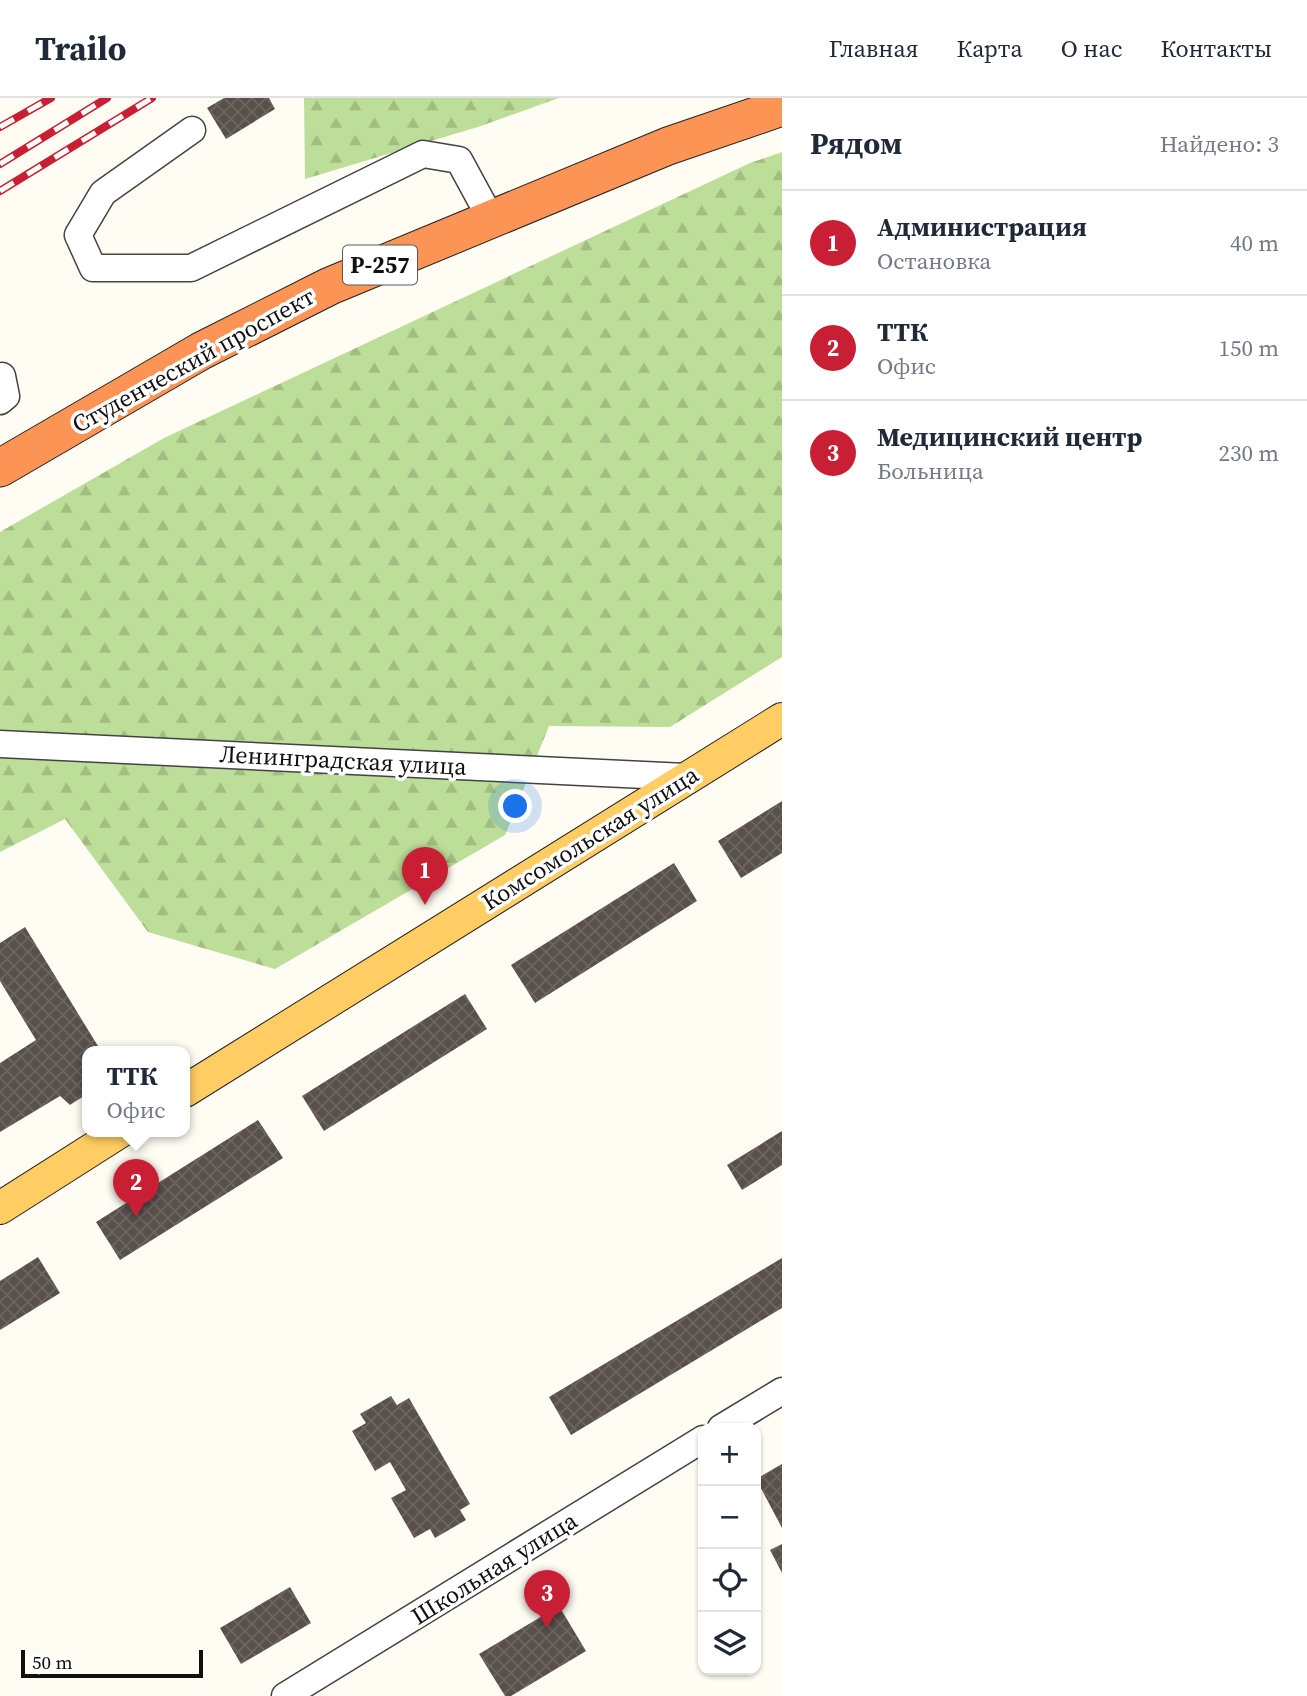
<!DOCTYPE html>
<html lang="ru">
<head>
<meta charset="utf-8">
<style>
	body { margin:0; font-family:"Source Serif 4",serif; background:#f2f2f3; color:#1f2937 }
	.controls { position:absolute; right:21px; bottom:21px; display:grid; overflow:hidden; border-radius:14px; box-shadow:0 2px 5px #0004 }
	.controls button { width:63px; height:63px; display:grid; place-items:center; padding:0; border:0; border-bottom:2px solid #e0e1e3; background:#fff; color:#1f2937; font:35px sans-serif }
	.scale { position:absolute; left:21px; bottom:18px; width:182px; box-sizing:border-box; padding-left:7px; border:4px solid #101010; border-top:0; font-size:19px; line-height:24px; white-space:nowrap; color:#101010; -webkit-text-stroke:5px #fff; paint-order:stroke }
	.you { position:absolute; left:516px; top:709px; width:24px; height:24px; margin:-18px; border:5px solid #fff; border-radius:50%; background:#1a73e8; box-shadow:0 0 0 10px #1a73e833 }
	.badge { display:grid; place-items:center; width:46px; height:46px; border-radius:50%; background:#c91f34; color:#fff; font-size:23px; font-weight:700 }
	.pin { position:absolute; translate:-50% -58px; filter:drop-shadow(0 2px 4px #0008) }
	.pin::after { content:''; position:absolute; top:37px; width:24px; height:21px; background:inherit; clip-path:polygon(0 0,100% 0,50% 100%) }
	.popup { position:absolute; left:82px; top:948px; width:108px; height:91px; box-sizing:border-box; display:grid; place-content:center; border-radius:14px; background:#fff; filter:drop-shadow(0 2px 5px #0005); font-size:23px; white-space:nowrap; color:#747a83 }
	.popup b { font-size:26px; color:#1f2937 }
	.popup::after { content:''; position:absolute; left:50%; top:100%; margin-left:-14px; border:14px solid transparent; border-top-color:#fff }
	.list { margin:0; padding:0; list-style:none }
	h2 { display:flex; justify-content:space-between; align-items:center; height:91px; margin:0; padding:0 28px; font-size:30px }
	h2 small { font-size:23px; font-weight:400; color:#747a83 }
	.list li { display:grid; grid-template-columns:46px 1fr auto; gap:21px; align-items:center; box-sizing:border-box; height:105px; padding:0 28px; border-top:2px solid #e0e1e3 }
	.list b { display:block; font-size:26px; white-space:nowrap }
	.list p { margin:0; font-size:23px; white-space:nowrap; color:#747a83 }
	.list em { font-size:23px; font-style:normal; color:#747a83 }
	.icon { flex:none; width:38px; height:38px; fill:none; stroke:currentColor; stroke-width:2; stroke-linecap:round; stroke-linejoin:round }
	.map { position:relative; flex:none; width:782px; height:1598px; overflow:hidden }
	header { display:flex; align-items:center; gap:42px; box-sizing:border-box; height:98px; padding:0 35px; background:#fff; border-bottom:2px solid #e0e1e3 }
	header strong { font-size:33px }
	nav { display:flex; gap:38px; margin-inline-start:auto; font-size:24px }
	main { display:flex }
	aside { flex:1; background:#fff }
	.map>svg:first-child { display:block }
	.forest { fill:url(#forest-firs) }
	.building { fill:url(#building-cross-hatch) }
	.lines { fill:none; stroke-linecap:round; stroke-linejoin:round }
	.minor-casing { stroke:#434343; stroke-width:29 }
	.major-casing { stroke:#212121; stroke-width:34 }
	.highway-casing { stroke:#212121; stroke-width:39 }
	.minor { stroke:#fff; stroke-width:26 }
	.major { stroke:#ffcd63; stroke-width:32 }
	.highway { stroke:#fb9455; stroke-width:37 }
	.rail-casing { stroke:#c91f34; stroke-width:8 }
	.rail { stroke:#fff; stroke-width:5; stroke-dasharray:16; stroke-linecap:butt }
	.labels { text-anchor:middle; dominant-baseline:central; stroke-width:7; stroke-linejoin:round; paint-order:stroke }
	.shield { fill:#fff; stroke:#585858; stroke-width:2 }
	.shield-label { font-size:23px; font-weight:bold; fill:#101010 }
	.street-label { font-size:24px; fill:#101010; stroke:#fff }
</style>
</head>
<body>
<header>
<strong>Trailo</strong>
<nav><a>Главная</a><a>Карта</a><a>О нас</a><a>Контакты</a></nav>
</header>
<main>
<div class="map">
<svg width="782" height="1598" viewBox="0 0 782 1598">
	<defs>
		<pattern id="forest-firs" width="22" height="20" patternUnits="userSpaceOnUse" patternTransform="scale(1.75)"><rect width="22" height="20" fill="#bdde98"/><path d="M5 1l3.5 6h-7zM16 11l3.5 6h-7z" fill="#a1bd82"/></pattern>
		<pattern id="building-cross-hatch" width="8" height="8" patternUnits="userSpaceOnUse" patternTransform="scale(1.75)"><rect width="8" height="8" fill="#59504c"/><path d="M0 0l8 8M0 8l8-8" fill="none" stroke="#6c6561"/></pattern>
	</defs>
	<rect width="100%" height="100%" fill="#fffcf3"/>
	<path class="forest" d="M304,0H559L481,28L305,81Z
		M782,54V559L670,629L549,628L505,737L275,871L148,834L65,721L0,754V434L164,340L750,65Z"/>
	<path class="building" d="M224,0H269L275,11L226,41L207,10Z
		M782,703V755L741,780L718,743Z
		M674,765L697,803L535,905L511,867Z
		M25,829L101,953H87V996L70,1007L60,998L0,1034V965L36,942L0,883V845Z
		M465,896L487,931L324,1033L302,998Z
		M258,1022L283,1060L120,1162L96,1124Z
		M782,1033V1067L742,1092L727,1067Z
		M38,1159L60,1195L0,1232V1183Z
		M782,1160V1210L571,1337L549,1299Z
		M391,1298L397,1307L409,1300L470,1406L460,1412L466,1422L435,1440L430,1431L414,1440L391,1400L406,1392L390,1364L375,1373L352,1333L366,1325L360,1316Z
		M782,1366V1430L756,1381Z
		M782,1446V1475L770,1452Z
		M290,1489L311,1525L241,1566L220,1530Z
		M559,1508L586,1553L511,1598H505L479,1556Z"/>
	<g class="lines">
		<g class="minor-casing">
			<path id="minor" d="M192,32L103,95L78,137L93,170H191L423,56L459,62L491,121
				M0,303L6,298L2,278
				M0,646L686,679
				M721,1330L782,1293
				M285,1598L703,1341"/>
		</g>
		<g class="major-casing">
			<path id="major" d="M185,993L782,621
				M0,1110L121,1033"/>
		</g>
		<g class="highway-casing">
			<path id="highway" d="M0,370L201,253L330,188L668,48L782,9"/>
		</g>
		<use href="#minor" class="minor"/>
		<use href="#major" class="major"/>
		<use href="#highway" class="highway"/>
		<g class="rail-casing">
			<path id="rail" d="M0,29L51,0
				M0,66L107,0
				M0,93L152,0"/>
		</g>
		<use href="#rail" class="rail"/>
	</g>
	<g class="labels">
		<rect class="shield" x="343" y="147.5" width="74" height="39" rx="5"/>
		<g class="shield-label">
			<text x="380" y="167">Р-257</text>
		</g>
		<g class="street-label">
			<text transform="translate(193 262) rotate(-29)">Студенческий проспект</text>
			<text transform="translate(343 662) rotate(3)">Ленинградская улица</text>
			<text transform="translate(590 740) rotate(-32)">Комсомольская улица</text>
			<text transform="translate(494 1470) rotate(-32)">Школьная улица</text>
		</g>
	</g>
</svg>
<div class="controls">
<button>+</button>
<button>−</button>
<button><svg class="icon" aria-label="locate" viewBox="0 0 24 24"><circle cx="12" cy="12" r="6"/><path d="M12 2v4M12 18v4M2 12h4M18 12h4"/></svg></button>
<button><svg class="icon" aria-label="layers" viewBox="0 0 24 24"><path d="M12 4l9 5-9 5-9-5zM3 14l9 5 9-5"/></svg></button>
</div>
<div class="scale">50 m</div>
<div class="you"></div>
<div class="pin badge" style="left:425px;top:807px">1</div>
<div class="pin badge" style="left:136px;top:1119px">2</div>
<div class="popup"><b>ТТК</b>Офис</div>
<div class="pin badge" style="left:547px;top:1530px">3</div>
</div>
<aside>
<h2>Рядом<small>Найдено: 3</small></h2>
<ul class="list">
<li><span class="badge">1</span><div><b>Администрация</b><p>Остановка</p></div><em>40 m</em></li>
<li><span class="badge">2</span><div><b>ТТК</b><p>Офис</p></div><em>150 m</em></li>
<li><span class="badge">3</span><div><b>Медицинский центр</b><p>Больница</p></div><em>230 m</em></li>
</ul>
</aside>
</main>
</body>
</html>
